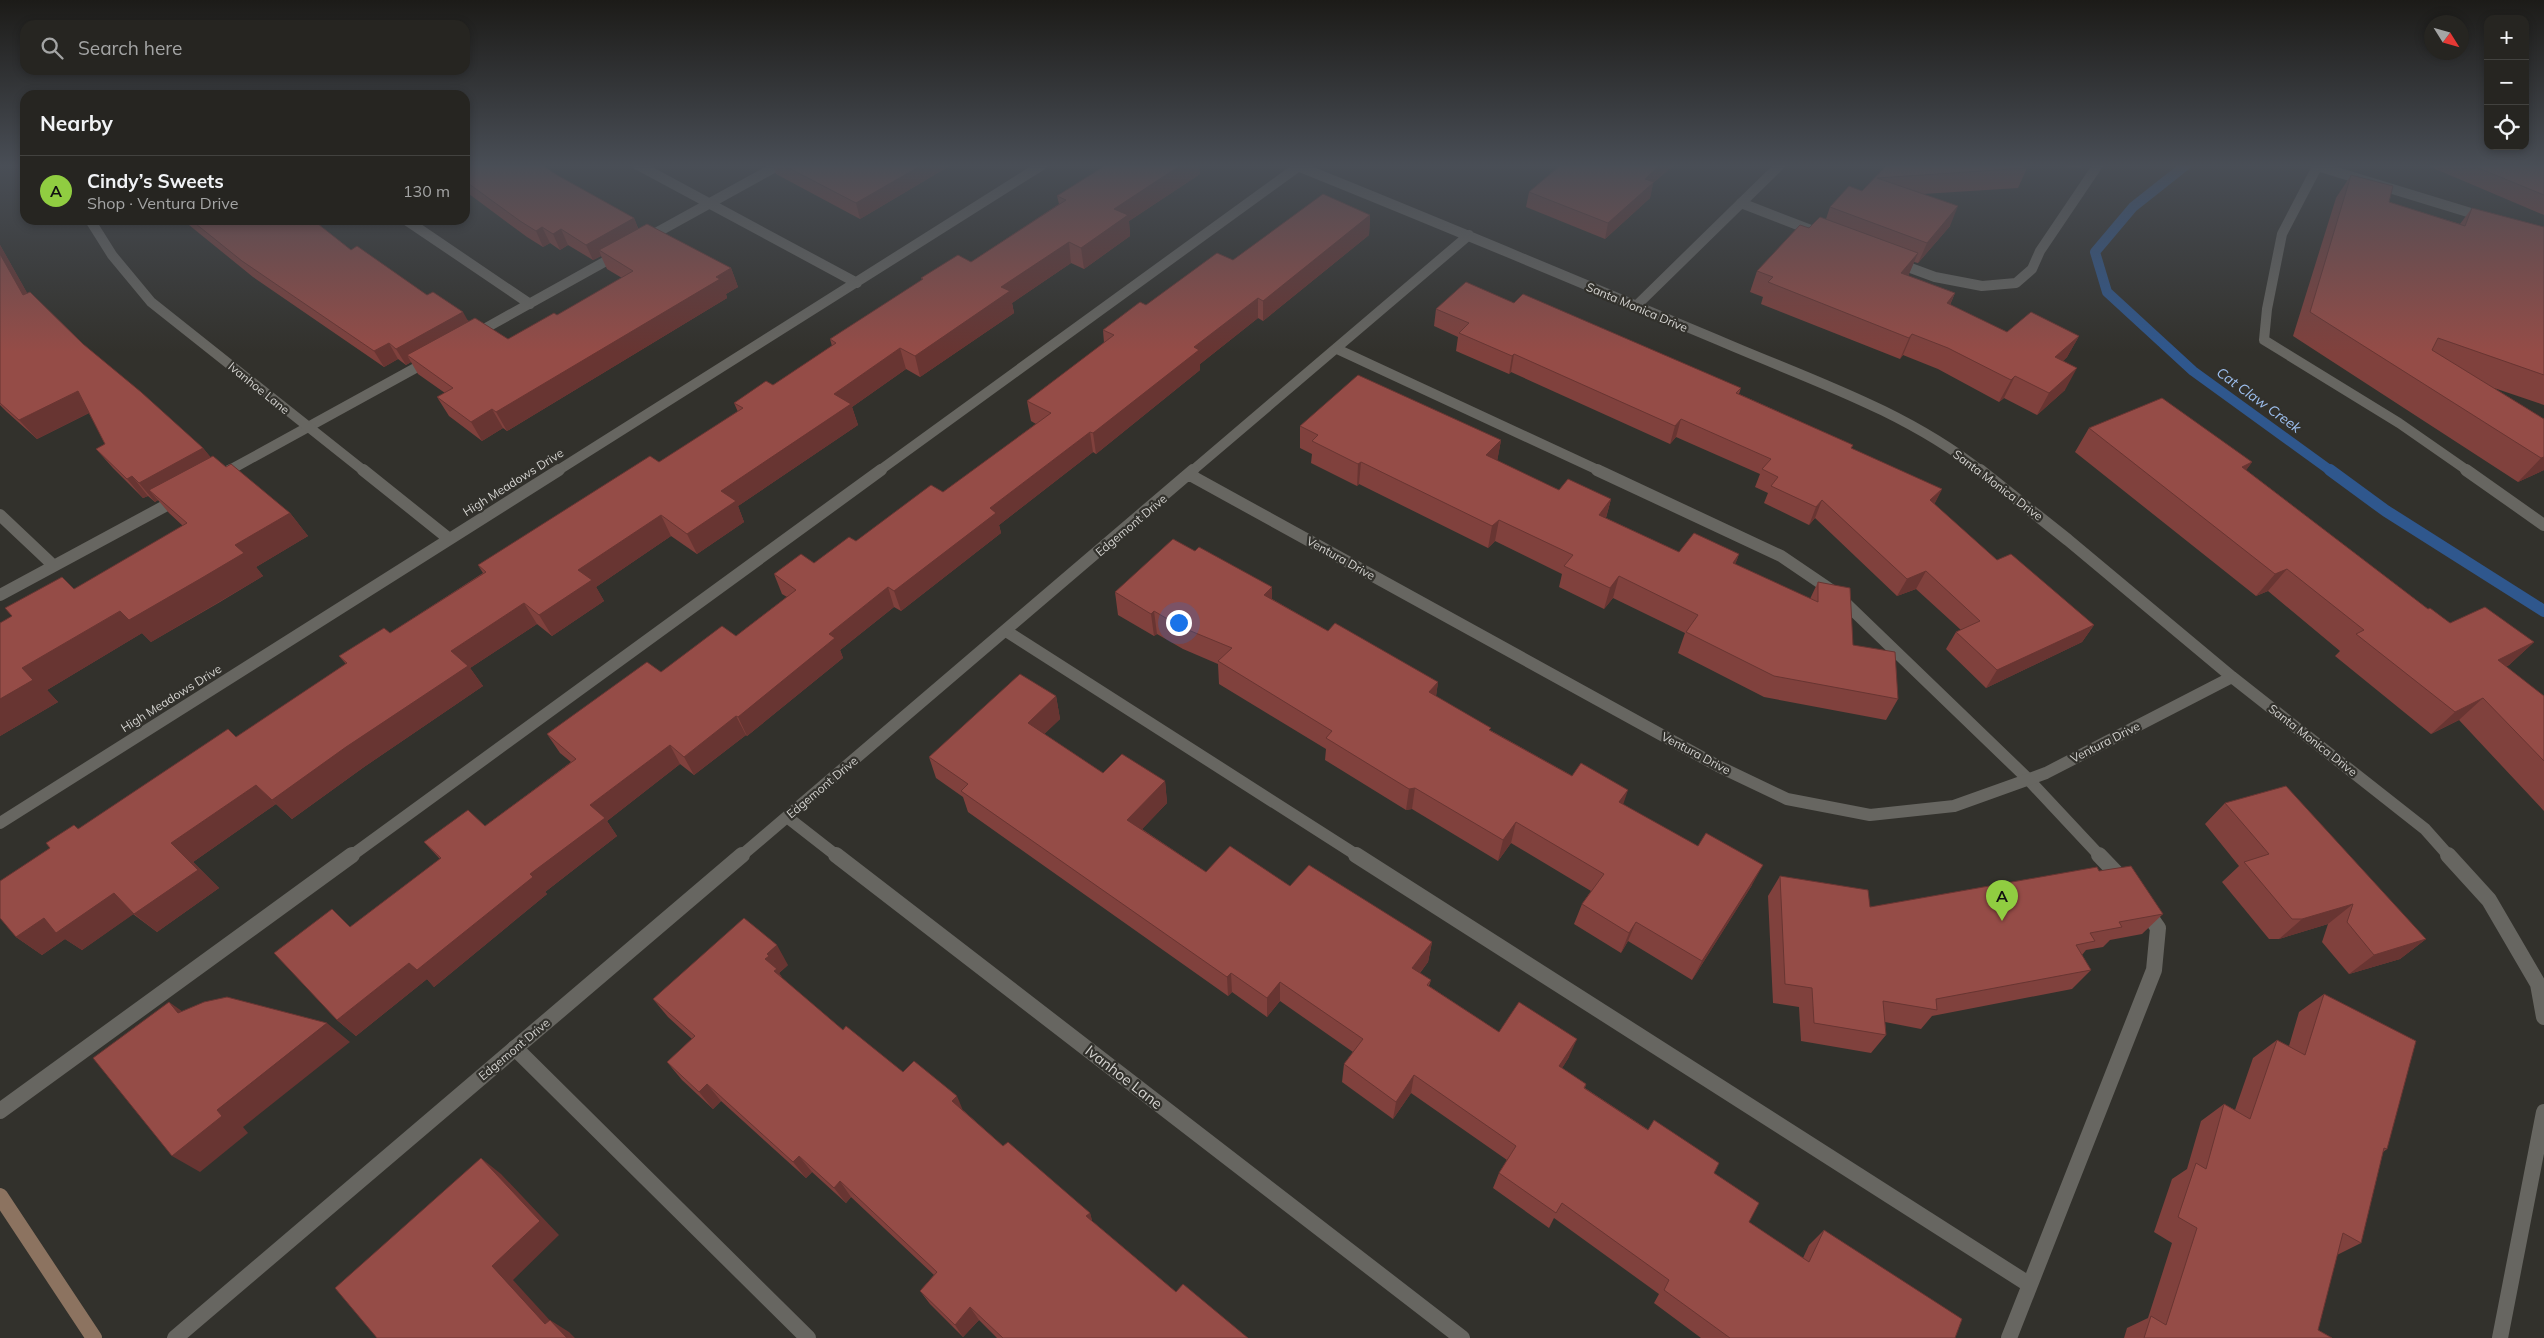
<!DOCTYPE html>
<html lang="en">
<head>
<meta charset="utf-8">
<style>
	body { margin:0; font-family:Mulish,sans-serif; background:#32312e; color:#f1f3f6 }
	.controls { position:absolute; right:15px; top:15px; display:grid; overflow:hidden; border-radius:10px; box-shadow:0 2px 8px #0003 }
	.controls button { width:45px; height:45px; display:grid; place-items:center; padding:0; border:0; border-bottom:1px solid #42423f; background:#262521; color:#f1f3f6; font:25px sans-serif }
	.compass { position:absolute; left:2424px; top:15px; width:45px; height:45px; border-radius:50%; background:#262521; box-shadow:0 2px 8px #0003; rotate:127deg }
	.you { position:absolute; left:1178px; top:622px; width:18px; height:18px; margin:-12px; border:4px solid #fff; border-radius:50%; background:#1a73e8; box-shadow:0 0 0 8px #1a73e833 }
	.badge { display:grid; place-items:center; width:32px; height:32px; border-radius:50%; background:#90cd41; color:#111; font-size:16px; font-weight:700 }
	.pin { position:absolute; translate:-50% -41px; filter:drop-shadow(0 1px 2px #0008) }
	.pin::after { content:''; position:absolute; top:26px; width:18px; height:15px; background:inherit; clip-path:polygon(0 0,100% 0,50% 100%) }
	.list { margin:0; padding:0; list-style:none }
	h2 { display:flex; justify-content:space-between; align-items:center; height:65px; margin:0; padding:0 20px; font-size:21px }
	h2 small { font-size:16px; font-weight:400; color:#a4a5a5 }
	.list li { display:grid; grid-template-columns:32px 1fr auto; gap:15px; align-items:center; box-sizing:border-box; height:70px; padding:0 20px; border-top:1px solid #42423f }
	.list b { display:block; font-size:19px; white-space:nowrap }
	.list p { margin:0; font-size:16px; white-space:nowrap; color:#a4a5a5 }
	.list em { font-size:16px; font-style:normal; color:#a4a5a5 }
	.icon { flex:none; width:28px; height:28px; fill:none; stroke:currentColor; stroke-width:2; stroke-linecap:round; stroke-linejoin:round }
	.map { position:relative; flex:none; width:2544px; height:1338px; overflow:hidden }
	.search { position:absolute; background:#262521; box-shadow:0 2px 8px #0003; left:20px; top:20px; width:450px; height:55px; display:flex; align-items:center; gap:12px; box-sizing:border-box; padding:0 18px; border-radius:15px; color:#a4a5a5; font-size:19px }
	.panel { position:absolute; background:#262521; box-shadow:0 2px 8px #0003; left:20px; top:90px; width:450px; height:135px; border-radius:15px }
	.map>svg:first-child { display:block }
	.lines { fill:none; stroke-linecap:round; stroke-linejoin:round }
	.stream-far1 { stroke:#2f578d; stroke-width:10 }
	.stream { stroke:#2f578d; stroke-width:12 }
	.lane-far2 { stroke:#676661; stroke-width:10 }
	.lane-far1 { stroke:#676661; stroke-width:12 }
	.lane { stroke:#676661; stroke-width:16 }
	.street-far2 { stroke:#676661; stroke-width:10 }
	.street-far1 { stroke:#676661; stroke-width:12 }
	.street { stroke:#676661; stroke-width:16 }
	.secondary { stroke:#8c7360; stroke-width:16 }
	.wall { fill:#80413d }
	.shaded-wall { fill:#683532 }
	.building { fill:#954c47; stroke:#683532 }
	.labels { text-anchor:middle; dominant-baseline:central; stroke-width:4.5; stroke-linejoin:round; paint-order:stroke }
	.street-label { font-size:12px; fill:#d3d2cf; stroke:#32312c }
	.water-label { font-size:14px; font-style:italic; fill:#9ec0f0; stroke:#32312c }
	.near-street-label { font-size:15px; fill:#d3d2cf; stroke:#32312c }
</style>
</head>
<body>
<div class="map">
<svg width="2544" height="1338" viewBox="0 0 2544 1338">
	<rect width="100%" height="100%" fill="#32312c"/>
	<g class="lines">
		<path class="stream-far1" d="M2186,165L2133,207L2095,252L2107,292L2193,371L2331,471"/>
		<path class="stream" d="M2330,470L2386,511L2544,611"/>
		<path class="lane-far2" d="M2318,165L2282,234L2267,309L2264,340L2399,423L2468,471
			M2317,166L2484,217
			M1741,203L1816,232
			M406,220L530,304
			M645,239L779,165
			M1897,263L1935,277L1982,286L2016,283L2032,269L2040,251L2098,165
			M475,334L617,255
			M1337,349L1600,471
			M228,471L430,360
			M879,471L1299,166"/>
		<path class="lane-far1" d="M1597,470L1781,556L1834,592L2028,779L2100,856
			M2466,470L2544,525
			M222,475L231,470
			M0,515L54,566
			M0,595L178,499
			M1006,631L1358,856
			M351,856L881,470"/>
		<path class="lane" d="M1356,855L2030,1285
			M2099,855L2123,880
			M515,1048L808,1338
			M0,1111L352,855
			M2009,1338L2154,970L2158,928L2144,908"/>
		<path class="street-far2" d="M638,165L857,283
			M1295,165C1437,222 1577,281 1718,340C1808,379 1904,410 1981,471
			M90,220L112,255L151,302L364,471
			M1635,307L1780,165
			M557,471L1042,165
			M1192,471L1469,235"/>
		<path class="street-far1" d="M363,470L448,538
			M1980,470L2068,540L2232,677L2425,829L2449,856
			M1190,475L1718,766L1787,799L1870,815L1954,806L2046,773L2232,677
			M787,817L837,856
			M0,823L559,470
			M741,856L1193,470"/>
		<path class="street" d="M836,855L1462,1338
			M2448,855L2489,900L2538,984L2544,1017
			M175,1338L742,855
			M2500,1338L2544,1112"/>
		<path class="secondary" d="M0,1196L94,1338"/>
	</g>
	<path class="wall" d="M465,165L557,175L634,218L638,228L731,268L738,287L726,294L727,298L507,431L503,428L482,441L449,416L437,397L445,393L418,374L411,362L406,365L398,359L384,367L253,277L189,225L185,220H313L351,250L469,321L508,339L557,315L622,278L607,269L601,256L593,260L568,245L560,250L550,243L543,247L527,237L465,191Z
		M773,165H951L860,219L776,174Z
		M1106,165H1199L1200,174L1129,221L1130,236L1084,269L1071,263L1012,303L1014,313L920,377L906,369L852,407L858,425L738,506L744,522L697,554L671,536L596,587L604,601L552,636L537,624L470,668L483,686L364,767L292,819L276,804L193,862L219,888L157,932L133,914L82,950L65,939L42,955L16,937L50,848L74,825L79,829L236,737L346,664L339,656L390,633L483,573L478,565L659,462L738,412L734,403L773,385L832,346L830,339L922,280L921,278L971,262L1059,204L1057,196Z
		M1558,165H1674L1653,183L1650,198L1605,239L1526,207L1529,192L1560,165Z
		M1887,165L2027,168L2018,188L1923,194L1950,226L1918,263L1914,262L1908,276L1955,293L1950,305L2007,332L2079,336L2067,357L2063,361L2065,390L2037,415L2004,398L1999,402L1938,369L1903,355L1900,359L1761,304L1763,297L1750,292L1757,271L1809,228L1826,219L1830,207L1862,191Z
		M2057,165H2082L2080,168Z
		M2426,165H2544V215Z
		M2351,175L2389,202L2460,224L2472,208L2544,227V405L2494,388L2544,419V470L2518,482L2293,336L2336,198Z
		M1370,215L1369,235L1263,321L1258,318L1200,364V370L1096,454L1093,452L999,525L1001,533L901,611L894,607L840,650L843,658L747,736L746,735L694,775L680,764L607,821L617,836L545,892L547,894L434,987L427,979L356,1036L337,1020L350,927L440,859L424,842L485,826L571,762L560,753L547,734L661,672L736,636L787,597L782,594L774,574L814,563L856,541L943,492L1036,424L1031,421L1027,401L1104,343L1103,330L1146,305L1233,260Z
		M0,245L27,293L83,344L203,448L210,457L290,513L308,536L256,567L263,576L220,602L151,642L142,633L47,690L58,702L0,736V623L74,589L183,526L169,513L158,500L155,502L148,496L143,498L113,468L96,449L105,444L89,413L37,439L7,412L0,405Z
		M1514,303L1741,388L1739,394L1853,445L1851,449L1942,489L1934,504L1997,560L2094,625L2082,642L1986,688L1946,649L1956,632L1961,630L1916,589L1897,596L1815,518L1809,525L1764,503L1768,493L1755,487L1760,474L1676,437L1670,444L1511,372L1509,374L1456,351L1458,337L1434,326L1436,309Z
		M1300,426L1501,440L1497,461L1559,490L1611,499L1606,518L1679,552L1739,554L1735,564L1810,599L1818,582L1853,645L1898,699L1886,720L1764,697L1678,653L1685,633L1613,598L1604,609L1559,587L1562,574L1495,541L1488,548L1359,484L1357,486L1311,463L1312,454L1300,448Z
		M2089,428L2252,462L2246,470L2428,609L2450,623L2534,642L2509,665L2506,667L2544,696V811L2459,720L2431,734L2335,656L2340,651L2268,591L2256,596L2075,452Z
		M1195,551L1272,599L1328,631L1438,682L1436,696L1490,730L1623,804L1752,885L1692,980L1628,941L1621,953L1574,924L1582,904L1591,891L1511,843L1498,861L1412,809L1406,810L1325,760L1326,749L1219,684L1218,664L1183,649L1157,634L1154,636L1118,615L1115,592Z
		M1056,696L1060,719L1044,734L1103,773L1165,781L1167,803L1142,829L1206,872L1290,886L1432,942L1428,962L1420,973L1431,980L1429,986L1499,1032L1569,1057L1562,1068L1586,1084L1585,1088L1714,1173L1749,1222L1803,1258L1809,1245L1824,1230L1955,1338H1701L1654,1303L1659,1294L1554,1218L1549,1228L1493,1188L1499,1173L1507,1160L1411,1093L1393,1119L1342,1082L1344,1064L1353,1052L1280,1001L1267,1017L1232,992L1228,996L968,812L963,797L936,778L929,757Z
		M2225,803L2426,939L2400,959L2349,974L2322,942L2328,924L2279,939H2269L2222,882L2239,866L2205,824Z
		M2099,871L2163,914L2142,934L2110,940L2103,947L2086,950L2082,955L2091,970L2072,989L1932,1016L1921,1029L1885,1022L1886,1035L1871,1053L1801,1041L1799,1007L1773,1003L1768,896L1780,876L1870,907Z
		M788,965L779,973L783,979L843,1030L903,1072L964,1111L1003,1146L1090,1213L1092,1221L1176,1292L1248,1338H997L979,1320L963,1337L930,1304L920,1291L934,1275L851,1197L846,1203L812,1172L806,1178L721,1101L713,1109L682,1080L667,1062L692,1039L668,1017L653,999Z
		M2324,994L2387,1149L2383,1152L2361,1243L2337,1255L2318,1330L2332,1338H2124L2127,1328L2148,1318L2172,1243L2154,1232L2172,1179L2187,1169L2201,1121L2224,1104L2235,1110L2253,1058L2277,1040L2289,1046L2299,1012Z"/>
	<path class="shaded-wall" d="M922,165H951L860,219L856,203Z
		M1181,165H1199L1200,174L1129,221L1130,236L1084,269L1081,248L1114,209Z
		M1660,165H1674L1653,183L1650,198L1605,239L1608,223L1645,179Z
		M1958,206L1950,226L1918,263L1927,243Z
		M1370,215L1369,235L1263,321V301Z
		M634,218L640,234L599,250L601,256L593,260L586,245Z
		M542,227L550,243L543,247L536,231Z
		M561,229L568,245L560,250L553,234Z
		M1069,242L1071,263L1012,303L1014,313L920,377L915,356L1001,287Z
		M0,245L39,314L23,295L0,254Z
		M1918,253L1909,274L1892,294L1901,273Z
		M731,268L738,287L726,294L727,298L507,431L496,412Z
		M1955,293L1945,315L1947,303Z
		M1258,298V318L1200,364V370L1096,454L1093,433L1194,347Z
		M463,312L472,328L407,355L411,362L406,365L396,349Z
		M1912,334L1903,355L1900,359L1909,338Z
		M2079,336L2067,357L2043,379L2055,357Z
		M389,343L398,359L384,367L374,351Z
		M900,348L906,369L852,407L858,425L738,506L744,522L697,554L687,534L721,491L834,394Z
		M1514,354L1511,372L1509,374L1512,356Z
		M2077,368L2065,390L2037,415L2049,393Z
		M2015,376L2004,398L1999,402L2011,380Z
		M78,391L95,410L37,439L19,420Z
		M492,409L503,428L482,441L471,422Z
		M1681,419L1676,437L1670,444L1675,426Z
		M1090,432L1093,452L999,525L1001,533L901,611L894,591L990,508Z
		M1501,440L1497,462L1486,455Z
		M203,448L219,467L149,490L158,500L155,502L139,483Z
		M2544,457V470L2518,482L2541,458Z
		M1361,462L1359,484L1357,486L1358,464Z
		M2252,462L2235,485L2242,467Z
		M132,476L148,496L143,498L127,479Z
		M1942,489L1933,507L1930,500Z
		M1611,499L1605,521L1599,515Z
		M1822,500L1815,518L1809,525L1816,507Z
		M290,513L308,536L256,567L263,576L151,642L142,633L47,690L58,702L0,736V699L22,668Z
		M661,515L671,536L596,587L604,601L552,636L539,615L578,570Z
		M1499,520L1495,541L1488,548L1492,526Z
		M1739,554L1731,576L1733,563Z
		M2287,569L2268,591L2256,596L2275,574Z
		M1926,571L1916,589L1897,596L1907,579Z
		M1619,576L1613,598L1604,609L1610,588Z
		M888,587L894,607L840,650L843,658L747,736L738,717L829,634Z
		M1272,587V610L1264,595Z
		M524,603L537,624L470,668L483,686L364,767L292,819L272,800L451,651Z
		M1154,611L1157,634L1154,636L1151,614Z
		M2094,625L2082,642L1986,688L1997,670Z
		M2534,642L2509,665L2473,683L2498,660Z
		M1438,682L1435,704L1429,692Z
		M1056,696L1060,719L1033,745L1028,723Z
		M2483,698L2459,720L2431,734L2455,712Z
		M736,716L746,735L694,775L684,757Z
		M670,745L680,764L607,821L617,836L545,892L547,894L434,987L427,979L356,1036L337,1020L409,963L530,874L590,805Z
		M1165,781L1167,803L1131,841L1127,820Z
		M256,785L276,804L193,862L219,888L157,932L134,914L171,843Z
		M1415,788L1412,809L1406,810L1409,789Z
		M1628,790L1621,811L1619,802Z
		M1516,822L1511,843L1498,861L1503,840Z
		M1763,865L1752,885L1692,980L1702,961Z
		M114,893L138,911L82,950L65,939L42,955L16,937L44,918Z
		M2353,904L2328,924L2279,939L2302,919Z
		M1636,922L1628,941L1621,953L1629,933Z
		M2426,939L2400,959L2349,974L2374,955Z
		M1432,942L1428,962L1409,987L1412,968Z
		M777,945L788,965L779,973L789,988L786,990L765,959L767,954Z
		M1231,973L1232,992L1228,996L1227,977Z
		M1280,982V1001L1267,1017V998Z
		M169,1002L196,1021L178,1013Z
		M327,1023L350,1042L243,1127L248,1133L200,1172L172,1156L217,1110Z
		M1577,1039L1569,1057L1552,1084L1559,1066Z
		M1414,1075L1411,1093L1393,1119L1396,1102Z
		M707,1084L721,1101L713,1109L699,1092Z
		M957,1096L964,1113L952,1101Z
		M799,1156L812,1172L806,1178L793,1162Z
		M481,1158L501,1174L559,1235L513,1280L565,1337L545,1324L492,1266Z
		M840,1181L851,1197L846,1203L834,1188Z
		M1090,1213L1094,1228L1086,1216Z
		M970,1307L979,1320L963,1337L955,1325Z
		M550,1320L569,1332L575,1338H567Z"/>
	<path class="building" d="M465,165H542L557,175L634,218L586,245L561,229L553,234L542,227L536,231L520,221L465,181Z
		M783,165H922L856,203Z
		M1106,165H1181L1114,209L1128,215L1081,248L1069,242L1001,287L1010,291L915,356L900,348L834,394L851,404L721,491L736,501L687,534L661,515L578,570L592,580L539,615L524,603L451,651L468,666L346,747L272,800L256,785L171,843L198,870L134,914L114,893L56,933L44,918L16,937L0,918V881L50,848L46,843L74,825L78,829L228,729L236,737L347,663L339,656L384,628L390,633L486,572L478,565L650,456L659,462L743,408L734,403L766,381L773,385L836,343L830,339L923,279L921,278L958,255L971,262L1066,200L1057,196Z
		M1561,165H1660L1645,179L1654,182L1608,223L1529,192Z
		M1887,165H2017L2027,168L1877,178L1958,206L1927,243L1830,207L1849,186L1862,191Z
		M2471,165H2544V195Z
		M2351,175L2393,186L2389,202L2465,226L2472,208L2544,227V375L2438,338L2432,350L2544,419V457L2541,458L2310,312Z
		M1323,194L1370,215L1263,301L1258,298L1194,347L1199,350L1093,433L1090,432L990,508L996,513L894,591L888,587L829,634L835,638L738,717L736,716L684,757L670,745L590,805L605,818L530,874L533,877L417,970L409,963L337,1020L274,953L332,909L350,927L441,858L424,842L468,810L485,826L576,759L547,734L647,662L661,672L722,626L736,636L796,590L774,574L801,554L814,563L849,537L856,541L931,485L943,492L1051,413L1027,401L1114,335L1103,330L1140,302L1146,305L1217,253L1233,260Z
		M1820,217L1918,253L1901,273L1955,293L1947,303L2007,332L2031,312L2079,336L2055,357L2077,368L2049,393L2015,376L2011,380L1948,348L1912,334L1909,338L1768,282L1773,277L1757,271L1800,225L1809,228Z
		M191,220H313L351,250L357,246L427,295L433,292L463,312L396,349L389,343L374,351L242,261Z
		M647,224L731,268L716,277L720,279L496,412L492,409L471,422L437,397L453,388L407,355L475,318L508,339L554,313L557,315L633,271L599,250Z
		M0,254L23,295L30,292L83,344L141,392L203,448L139,483L132,476L127,479L96,449L105,444L78,391L19,420L0,403Z
		M1466,282L1514,303L1523,294L1741,388L1736,393L1853,445L1851,448L1942,489L1930,500L1997,560L2011,554L2094,625L1997,670L1956,632L1980,621L1926,571L1907,579L1822,500L1816,507L1771,486L1778,477L1762,469L1771,459L1681,419L1675,426L1514,354L1512,356L1459,333L1469,323L1436,309Z
		M1358,375L1501,440L1486,455L1559,490L1568,479L1611,499L1599,515L1679,552L1694,533L1739,554L1733,563L1818,602V582L1850,588L1853,645L1895,652L1898,699L1774,676L1686,632L1698,615L1619,576L1610,588L1564,566L1573,555L1499,520L1492,526L1361,462L1358,464L1312,441L1318,435L1300,426Z
		M2162,398L2252,462L2242,467L2428,609L2430,608L2450,623L2485,607L2534,642L2498,660L2544,696V761L2483,698L2455,712L2356,634L2364,630L2287,569L2275,574L2089,428Z
		M213,456L226,467L231,464L290,513L235,545L244,553L200,579L129,620L120,611L22,668L33,680L0,699V623L12,616L5,608L62,577L74,589L187,523L149,490Z
		M1173,539L1195,551L1199,547L1272,587L1264,595L1328,631L1335,623L1438,682L1429,692L1491,728L1489,730L1572,776L1581,763L1628,790L1619,802L1698,846L1706,833L1763,865L1702,961L1636,922L1629,933L1582,904L1604,874L1516,822L1503,840L1415,788L1409,789L1326,738L1332,731L1218,661L1232,648L1181,627L1154,611L1151,614L1115,592Z
		M1020,674L1056,696L1028,723L1103,773L1122,754L1165,781L1127,820L1206,872L1230,846L1290,886L1309,865L1432,942L1412,968L1431,980L1427,985L1499,1032L1519,1002L1577,1039L1559,1066L1586,1084L1584,1088L1648,1130L1654,1120L1719,1163L1714,1173L1759,1203L1749,1222L1809,1262L1824,1230L1962,1319L1955,1338H1730L1664,1290L1669,1280L1562,1203L1556,1213L1499,1173L1516,1146L1414,1075L1396,1102L1344,1064L1363,1039L1280,982L1267,998L1231,973L1227,977L961,791L968,784L929,757Z
		M2286,786L2426,939L2374,955L2347,922L2353,904L2302,919H2292L2244,862L2269,854L2225,803Z
		M2131,866L2163,914L2119,922L2122,927L2090,933L2095,941L2076,945L2091,970L1936,999L1937,1010L1883,1001L1886,1035L1814,1023L1812,988L1785,984L1780,876L1868,890L1870,907L2097,867L2099,871Z
		M744,918L777,945L767,954L769,956L765,959L777,969L774,971L843,1030L846,1026L903,1072L914,1061L957,1096L952,1101L1003,1146L1008,1142L1090,1213L1086,1216L1176,1292L1183,1284L1248,1338H1003L970,1307L955,1325L920,1291L937,1272L840,1181L834,1188L799,1156L793,1162L707,1084L699,1092L667,1062L695,1036L653,999Z
		M2324,994L2416,1041L2387,1149L2384,1148L2361,1243L2343,1233L2318,1330L2332,1338H2144L2151,1316L2166,1325L2197,1228L2178,1217L2196,1163L2206,1169L2224,1104L2250,1119L2277,1040L2305,1055Z
		M227,997L327,1023L217,1110L222,1116L172,1156L93,1058L169,1002L178,1013L204,1002Z
		M481,1158L540,1221L492,1266L545,1324L550,1320L567,1338H377L335,1288Z"/>
	<linearGradient id="sky" x2="0" y2="1"><stop stop-color="#1c1b18"/><stop offset="0.47" stop-color="#494e56"/><stop offset="1" stop-color="#494e56" stop-opacity="0"/></linearGradient>
	<rect width="2544" height="352" fill="url(#sky)"/>
	<g class="labels">
		<g class="street-label">
			<text transform="translate(1637 307) rotate(23)">Santa Monica Drive</text>
			<text transform="translate(259 388) rotate(39)">Ivanhoe Lane</text>
			<text transform="translate(513 482) rotate(-32)">High Meadows Drive</text>
			<text transform="translate(1998 485) rotate(37)">Santa Monica Drive</text>
			<text transform="translate(1131 525) rotate(-40)">Edgemont Drive</text>
			<text transform="translate(1341 558) rotate(29)">Ventura Drive</text>
			<text transform="translate(171 698) rotate(-32)">High Meadows Drive</text>
			<text transform="translate(2313 740) rotate(38)">Santa Monica Drive</text>
			<text transform="translate(2105 742) rotate(-27)">Ventura Drive</text>
			<text transform="translate(1696 753) rotate(28)">Ventura Drive</text>
			<text transform="translate(822 787) rotate(-40)">Edgemont Drive</text>
			<text transform="translate(514 1049) rotate(-40)">Edgemont Drive</text>
		</g>
		<g class="water-label">
			<text transform="translate(2259 400) rotate(36)">Cat Claw Creek</text>
		</g>
		<g class="near-street-label">
			<text transform="translate(1124 1077) rotate(38)">Ivanhoe Lane</text>
		</g>
	</g>
</svg>
<div class="controls">
<button>+</button>
<button>−</button>
<button><svg class="icon" aria-label="locate" viewBox="0 0 24 24"><circle cx="12" cy="12" r="6"/><path d="M12 2v4M12 18v4M2 12h4M18 12h4"/></svg></button>
</div>
<svg class="compass" viewBox="-18 -18 36 36"><path d="M0-13l5 13h-10z" fill="#e53935"/><path d="M0 13l5-13h-10z" fill="#a4a5a5"/></svg>
<div class="you"></div>
<div class="pin badge" style="left:2002px;top:921px">A</div>
<div class="search"><svg class="icon" aria-label="search" viewBox="0 0 24 24"><circle cx="10" cy="10" r="6"/><path d="M15 15l6 6"/></svg>Search here</div>
<section class="panel">
<h2>Nearby<small></small></h2>
<ul class="list">
<li><span class="badge">A</span><div><b>Cindy’s Sweets</b><p>Shop · Ventura Drive</p></div><em>130 m</em></li>
</ul>
</section>
</div>
</body>
</html>
